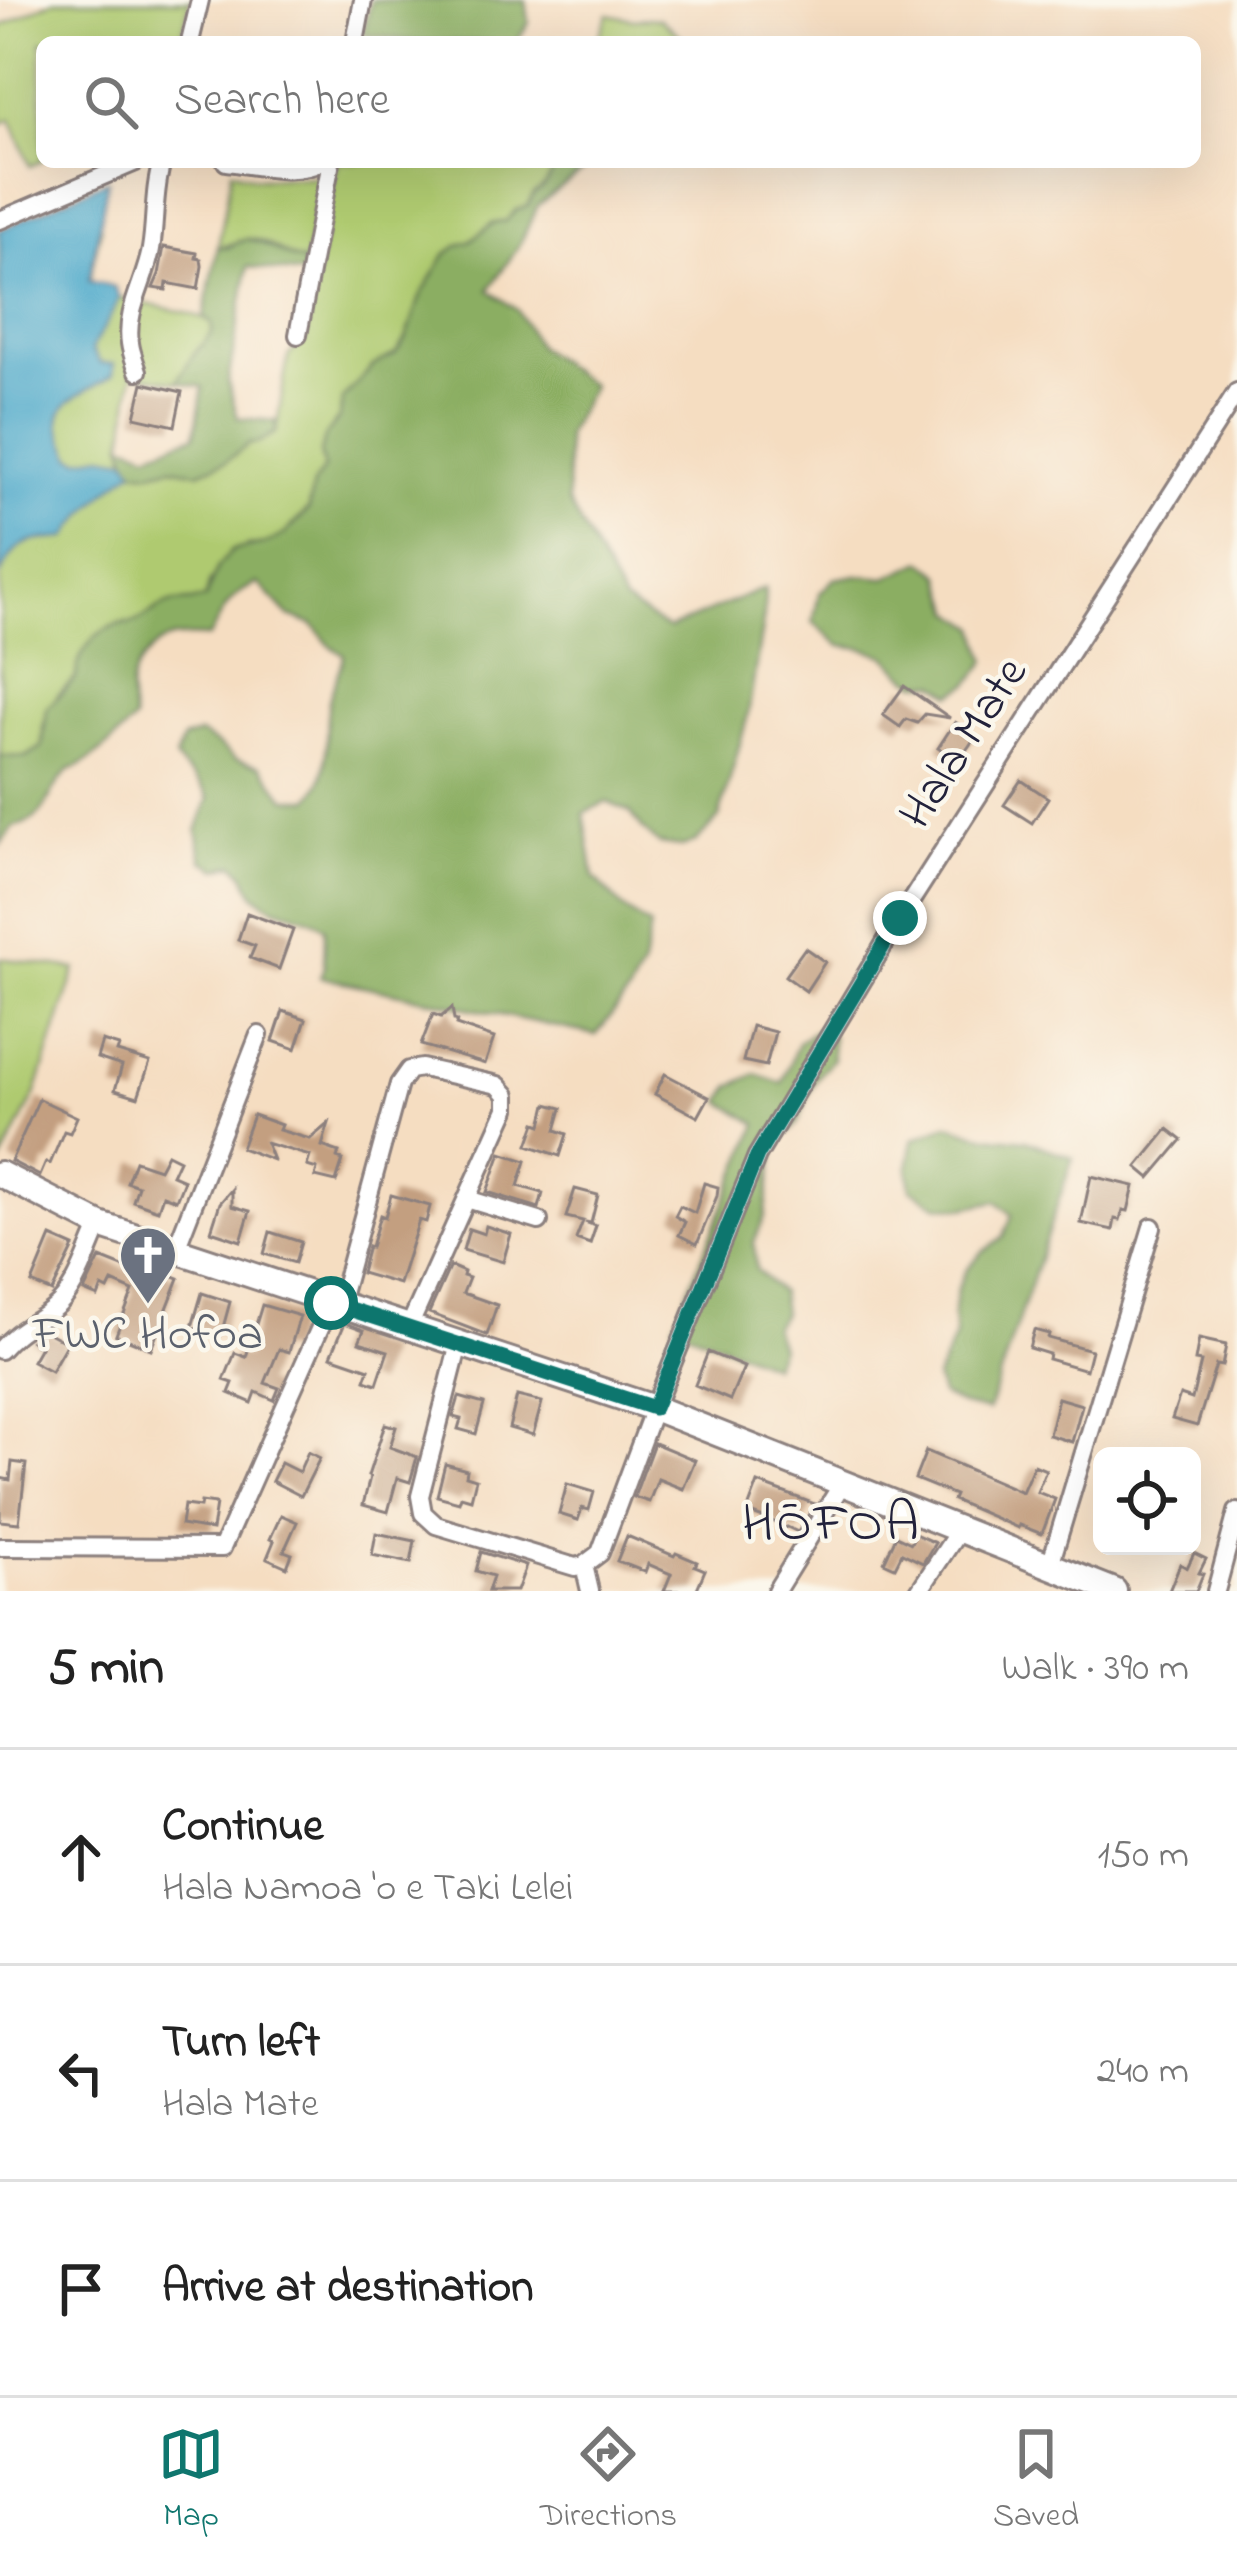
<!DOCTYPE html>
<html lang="en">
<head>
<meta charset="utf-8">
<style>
	body { margin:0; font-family:"Indie Flower",sans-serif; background:#f2f2f2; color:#222 }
	.controls { position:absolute; right:36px; bottom:36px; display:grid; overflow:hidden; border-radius:18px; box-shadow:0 12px 48px #0002 }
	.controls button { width:108px; height:108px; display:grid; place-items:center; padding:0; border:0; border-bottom:3px solid #e0e0e0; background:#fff; color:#222; font:60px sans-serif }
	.stop { position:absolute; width:36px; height:36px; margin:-27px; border:9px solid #0f766e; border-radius:50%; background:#fff }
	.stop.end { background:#0f766e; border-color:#fff; box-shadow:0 3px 12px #0008 }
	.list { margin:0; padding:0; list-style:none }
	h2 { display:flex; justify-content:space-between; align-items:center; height:156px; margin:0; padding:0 48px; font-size:51px }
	h2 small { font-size:39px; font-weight:400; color:#767676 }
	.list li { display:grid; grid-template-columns:78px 1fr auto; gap:36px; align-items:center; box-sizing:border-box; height:216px; padding:0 48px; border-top:3px solid #e0e0e0 }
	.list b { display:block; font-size:45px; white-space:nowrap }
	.list p { margin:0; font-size:39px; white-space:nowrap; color:#767676 }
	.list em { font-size:39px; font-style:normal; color:#767676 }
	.icon { flex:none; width:66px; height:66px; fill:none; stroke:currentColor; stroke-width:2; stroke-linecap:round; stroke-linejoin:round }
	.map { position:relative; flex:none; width:1237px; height:1591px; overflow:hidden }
	.search { position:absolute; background:#fff; box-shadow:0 12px 48px #0002; left:36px; right:36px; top:36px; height:132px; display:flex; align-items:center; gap:30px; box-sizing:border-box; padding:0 42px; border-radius:18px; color:#767676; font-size:45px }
	.sheet { height:804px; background:#fff }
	nav { display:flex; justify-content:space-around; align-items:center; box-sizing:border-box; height:168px; border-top:3px solid #e0e0e0; background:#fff; font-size:33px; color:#767676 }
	nav a { display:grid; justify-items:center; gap:6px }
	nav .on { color:#0f766e }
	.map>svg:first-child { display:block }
	.green { fill:#afca70; stroke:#687656; stroke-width:3 }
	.forest { fill:#8bae62; stroke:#56684e; stroke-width:3 }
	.water { fill:#4ca8ca; stroke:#376582; stroke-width:3 }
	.building { fill:#c39f80 }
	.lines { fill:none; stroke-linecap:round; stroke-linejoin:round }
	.street-casing { stroke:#8c807e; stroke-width:22 }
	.secondary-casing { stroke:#8c807e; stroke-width:30 }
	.street { stroke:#fff; stroke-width:16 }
	.secondary { stroke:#fff; stroke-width:24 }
	.route { stroke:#0f766e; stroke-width:15 }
	.labels { text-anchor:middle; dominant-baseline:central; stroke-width:9; stroke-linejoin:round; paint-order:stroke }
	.street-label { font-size:48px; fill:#22223b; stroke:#fbf7ec }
	.worship-label { font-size:48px; fill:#5b616d; stroke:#fbf7ec }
	.quarter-label { font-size:54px; letter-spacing:3px; fill:#22223b; stroke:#fbf7ec }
</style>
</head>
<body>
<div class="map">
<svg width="1237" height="1591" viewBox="0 0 1237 1591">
	<rect width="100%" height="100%" fill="#fbf7ec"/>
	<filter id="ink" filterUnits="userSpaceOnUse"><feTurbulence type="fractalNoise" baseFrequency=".00833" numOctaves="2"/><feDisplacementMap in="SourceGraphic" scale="24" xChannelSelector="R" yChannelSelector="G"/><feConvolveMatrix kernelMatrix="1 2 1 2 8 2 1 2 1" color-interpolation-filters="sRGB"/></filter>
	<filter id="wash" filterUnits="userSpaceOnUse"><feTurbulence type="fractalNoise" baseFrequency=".004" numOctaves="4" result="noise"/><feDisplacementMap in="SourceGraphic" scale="48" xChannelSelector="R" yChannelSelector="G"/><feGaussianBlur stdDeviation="2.7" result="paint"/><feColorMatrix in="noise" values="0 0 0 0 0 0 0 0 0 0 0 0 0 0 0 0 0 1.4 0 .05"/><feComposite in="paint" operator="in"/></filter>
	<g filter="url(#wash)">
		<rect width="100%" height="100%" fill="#f5ddc1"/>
		<path class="green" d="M54,0H190L181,42H42V161L30,166L11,119L0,124V27Z
			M608,14L633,19L660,18L687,42H597Z
			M337,162H555C551,176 548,187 534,193L528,206L516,210L506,221L492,224L469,242L459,245L445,255L407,337L395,354L373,366L342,400L340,417L326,435L324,469L313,485L309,508L285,534L265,545L247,546L210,581L205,598L133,623H118L76,678L58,694L43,726L42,747L26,757L0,756V230L101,228L89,281L114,287L119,297C144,306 195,310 212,324V335L194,354L177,382L133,374L124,443L127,459L150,472L172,467L198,472L225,462L249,444L259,443L276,432L288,356L305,340Z
			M232,170L256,178L321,177L305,262C284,258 266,237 247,239C237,240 230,247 218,247Z
			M0,958L76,969L36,1093L1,1163Z"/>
		<path class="forest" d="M371,0H526L529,23L516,42H417L363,35Z
			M555,162H594L538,205L520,244L489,290L517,310L538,347L592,386L566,435L568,502L624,602L668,629L765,588L764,615L748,715L719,818L696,842L682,847L659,844L642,828L630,812L607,802L584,813L594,877L623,908L650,927L643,966L629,993L596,1035L320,977L324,966L325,928C307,910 275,915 256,895C246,884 248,874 234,864L218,869L203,860L197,831L209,798C200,779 187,776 175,758L183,739L200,734L220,746L235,759L261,766L286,799H310C336,768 320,729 331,693C335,679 342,670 344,655L329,645L313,625L289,616L258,583C227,596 225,609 209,637C181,636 165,633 146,656C126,679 129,692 134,721C118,736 100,755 81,765C68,773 76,763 65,775C42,799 53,817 13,827L0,845V756L26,757L42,747L47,708L76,678C76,657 92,634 113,626C119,623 126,625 132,623C145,619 155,609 167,604C180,599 191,604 205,598L218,566L233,550L265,544L285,534L309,509L313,485L324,469L320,452L326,435L340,417L342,400L373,366L395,354L407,337L420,297L445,255L459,245L469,242L492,224L506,221L516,210L528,206L534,193C549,187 550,176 555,162Z
			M245,239C269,241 282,258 305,262L302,274L248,267L228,382L238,418L276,421V432L259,443L249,444L225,462L198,472L172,467L150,472L134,470L127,459L124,443L149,453L195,435L203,387L177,382L194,354L212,334V324L204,317L218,247L227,248Z
			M923,561L942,575L954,612L977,627L987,661L969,684L952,694L936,683H917L905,675L885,655L861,648L839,645L813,622L819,594L834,579L857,575L886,578Z
			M817,1029L832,1036L833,1059C827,1066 819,1074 814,1083C800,1107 807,1126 777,1139L765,1216L754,1242L756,1269L780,1292L783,1313L773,1327L780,1347L772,1365L673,1325L758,1124L722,1102L731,1086L756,1074L782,1083L798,1043Z
			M948,1124L984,1136L1026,1140L1073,1158L988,1411L962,1405L941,1395L936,1378L955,1337L953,1315L957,1289L966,1270L982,1252L1003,1238L1012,1215L997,1201L963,1208L937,1205L911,1189L908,1168L913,1139Z"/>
		<path class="water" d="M108,180L89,281L114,287L119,297C111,320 100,330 92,350L100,363L114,364L113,375C96,388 53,399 60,428C62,437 69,446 72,456L80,459L103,455L127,459L134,470C108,488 84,512 67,538C28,541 19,537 0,576V230Z"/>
		<g id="blocks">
			<path class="building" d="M164,247L197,253L196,258L201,259L202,266L198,289L167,283L166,290L153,288L159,274Z
				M143,383L182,392L175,426L135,417Z
				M904,686L950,718L925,714L917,723L906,719L900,727L883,715Z
				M955,722L976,736L958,762L938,748Z
				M1021,780L1048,798L1032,823L1004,805Z
				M247,913L293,930L279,969L250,958L255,946L238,940Z
				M805,948L825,962L806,991L785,976Z
				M452,1008L454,1020L457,1021L456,1025L494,1038L485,1064L421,1045L433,1014L441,1017Z
				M283,1011L306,1019L296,1049L273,1041Z
				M752,1026L775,1032L766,1066L743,1061Z
				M102,1041L119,1046L117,1052L150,1062L138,1097L115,1090L122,1066L97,1058Z
				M665,1074L709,1097L698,1117L655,1094Z
				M39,1099L77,1117L70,1133L64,1131L50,1164L46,1162L40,1176L11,1161Z
				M547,1104L562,1108L556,1130L567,1134L560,1156L528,1145L536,1123L542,1125Z
				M253,1115L281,1125L279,1130L310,1139L329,1123L322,1146L339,1152L337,1158L343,1160L336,1182L315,1177L317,1169L307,1166L310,1156L266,1143L273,1160L241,1148Z
				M1168,1129L1182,1140L1150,1178L1137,1167Z
				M501,1153L526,1161L518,1186L543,1193L539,1208L487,1192Z
				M167,1154L179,1160L172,1175L184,1180L176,1200L163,1195L158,1210L133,1201L138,1186L127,1182L135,1161L159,1169Z
				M1091,1176L1134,1186L1128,1211L1123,1210L1120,1220L1115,1219L1113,1230L1081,1223Z
				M704,1183L718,1187L717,1196L697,1244L679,1235L685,1222L675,1216L680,1206L695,1213Z
				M232,1189V1206L250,1211L241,1241L211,1231L220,1203Z
				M575,1189L598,1195L591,1223L585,1222L596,1226L590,1244L576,1239L583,1221L566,1217Z
				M391,1195L430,1206L426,1222L419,1220L399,1284L361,1273L368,1246L371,1247L380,1215L385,1217Z
				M486,1226L511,1234L503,1262L463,1250L469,1229L484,1234Z
				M270,1232L301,1242L295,1263L264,1254Z
				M51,1237L74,1247L52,1292L32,1283Z
				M100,1258L140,1274L144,1264L179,1278L151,1349L116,1335L133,1291L112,1282L108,1290L102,1287L98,1297L84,1291Z
				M450,1266L464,1272L463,1276L469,1278L463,1293L497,1305L487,1335L429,1313Z
				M202,1293L230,1302L221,1335L192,1327Z
				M262,1305L300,1316L289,1352L279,1349L265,1383L279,1388L274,1400L256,1392L252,1403L229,1393L233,1383L224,1380L235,1353L246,1357Z
				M345,1323L364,1330L359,1342L388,1351L377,1384L365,1380L369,1369L331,1356Z
				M1034,1330L1049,1334L1048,1338L1091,1350L1086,1370L1048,1359L1049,1354L1029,1348Z
				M45,1331L67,1343L51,1371L32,1361L40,1347L31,1341Z
				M1199,1339L1226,1345L1222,1366L1216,1365L1197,1426L1172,1419L1180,1395L1192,1399L1201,1362L1195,1361Z
				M708,1352L744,1367L730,1400L695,1385Z
				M517,1396L542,1402L533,1435L509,1428Z
				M459,1397L484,1404L476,1434L458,1429L461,1419L453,1417Z
				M1058,1398L1082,1405L1072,1442L1049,1435Z
				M385,1424L396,1427L390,1447L417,1457L410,1482L397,1478L388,1512L363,1505L370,1477L368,1476Z
				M654,1443L695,1460L683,1489L658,1479L649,1502L634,1497Z
				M926,1451L1022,1492L1034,1465L1046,1470L1037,1492L1055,1499L1042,1534L1019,1525L1018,1528L953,1500L955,1495L915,1479Z
				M308,1452L320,1458L301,1496L272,1481L281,1463L299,1472Z
				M12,1462L26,1464L19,1523L0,1521V1478L10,1480Z
				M445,1464L467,1470L466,1476L476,1479L471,1499L461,1496L459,1502L437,1496Z
				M758,1483L815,1504L798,1532L787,1527L781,1530L777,1523L747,1512Z
				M567,1484L594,1492L589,1510L582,1508L578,1520L559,1514Z
				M201,1502L216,1504L212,1530L181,1525L184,1505L200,1507Z
				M281,1515L297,1522L284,1551L292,1554L287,1567L267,1558L274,1541L270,1539Z
				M376,1533L415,1541L411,1563L372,1555Z
				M915,1534L935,1543L923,1563L902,1553L895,1567L884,1562L896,1536L911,1543Z
				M627,1536L674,1556L676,1553L697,1562L695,1566L705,1570L696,1591H664L671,1574L648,1564L645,1572L617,1561Z
				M481,1552L526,1566L517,1591H488L493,1576L476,1571Z
				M1194,1553L1206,1559L1199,1573L1203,1574L1196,1591H1169L1180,1564L1187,1568Z"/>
		</g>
	</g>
	<g filter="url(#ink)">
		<use href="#blocks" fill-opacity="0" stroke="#8c807e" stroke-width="3"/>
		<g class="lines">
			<g class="street-casing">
				<path id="street" d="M190,42L200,0
					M355,42L363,0
					M226,162C256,165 294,177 321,162
					M0,220L136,162
					M298,335L331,162
					M138,371C135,362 131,352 130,343C125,311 146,280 151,249C156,220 153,191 162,162
					M467,1199L539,1221
					M175,1251L259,1035
					M339,1305L399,1084L409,1070L422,1068L498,1085L507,1095V1109L409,1327
					M459,1344L420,1496L423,1513L436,1525L575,1567L584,1565L600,1553L654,1408L757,1156L900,918L1237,392
					M0,1350C19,1328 33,1325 53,1309C77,1291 87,1252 100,1225
					M0,1547L222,1548L331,1303
					M584,1565L590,1591
					M1050,1565L1152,1227
					M776,1591L842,1484
					M919,1591L960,1529
					M1216,1591L1237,1512"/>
			</g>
			<g class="secondary-casing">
				<path id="secondary" d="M0,1174L100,1225L654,1408L1114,1591"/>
			</g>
			<use href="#street" class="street"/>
			<use href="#secondary" class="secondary"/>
		</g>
	</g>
	<g class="lines" filter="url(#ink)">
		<path class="route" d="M331,1303L654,1408L757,1156L900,918"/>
	</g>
	<defs>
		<g id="church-pin" transform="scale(3)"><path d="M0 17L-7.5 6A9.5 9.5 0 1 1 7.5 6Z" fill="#6b7280" stroke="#fbf7ec"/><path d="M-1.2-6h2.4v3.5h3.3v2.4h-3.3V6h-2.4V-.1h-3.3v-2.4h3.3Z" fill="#fff"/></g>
	</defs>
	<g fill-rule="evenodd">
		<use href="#church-pin" x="148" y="1255"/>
	</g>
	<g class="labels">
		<g class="street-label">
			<text transform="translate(965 744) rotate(-57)">Hala Mate</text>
		</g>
		<g class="worship-label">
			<text x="148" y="1336">FWC Hofoa</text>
		</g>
		<g class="quarter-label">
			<text x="832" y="1526">HŌFOA</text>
		</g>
	</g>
</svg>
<div class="controls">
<button><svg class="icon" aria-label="locate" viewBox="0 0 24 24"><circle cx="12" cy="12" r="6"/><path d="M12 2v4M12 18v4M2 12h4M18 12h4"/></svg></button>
</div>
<div class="stop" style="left:331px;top:1303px"></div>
<div class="stop end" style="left:900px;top:918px"></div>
<div class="search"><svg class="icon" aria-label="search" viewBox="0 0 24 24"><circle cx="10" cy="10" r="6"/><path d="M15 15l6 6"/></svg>Search here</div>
</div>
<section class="sheet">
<h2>5 min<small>Walk · 390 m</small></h2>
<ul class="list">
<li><svg class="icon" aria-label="ahead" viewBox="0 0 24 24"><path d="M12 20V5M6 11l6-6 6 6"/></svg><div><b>Continue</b><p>Hala Namoa 'o e Taki Lelei</p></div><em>150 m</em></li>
<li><svg class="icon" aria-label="left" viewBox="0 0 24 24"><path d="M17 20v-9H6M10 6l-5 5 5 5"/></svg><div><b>Turn left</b><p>Hala Mate</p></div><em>240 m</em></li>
<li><svg class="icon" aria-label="arrive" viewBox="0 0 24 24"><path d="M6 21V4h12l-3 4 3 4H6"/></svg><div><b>Arrive at destination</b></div></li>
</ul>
</section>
<nav>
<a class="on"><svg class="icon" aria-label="map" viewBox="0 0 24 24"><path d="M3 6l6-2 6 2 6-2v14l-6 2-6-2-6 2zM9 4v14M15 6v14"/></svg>Map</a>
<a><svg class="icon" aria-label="directions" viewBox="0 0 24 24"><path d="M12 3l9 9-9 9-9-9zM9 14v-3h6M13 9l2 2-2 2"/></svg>Directions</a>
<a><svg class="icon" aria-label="saved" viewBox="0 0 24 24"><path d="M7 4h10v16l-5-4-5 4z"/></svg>Saved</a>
</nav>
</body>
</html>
